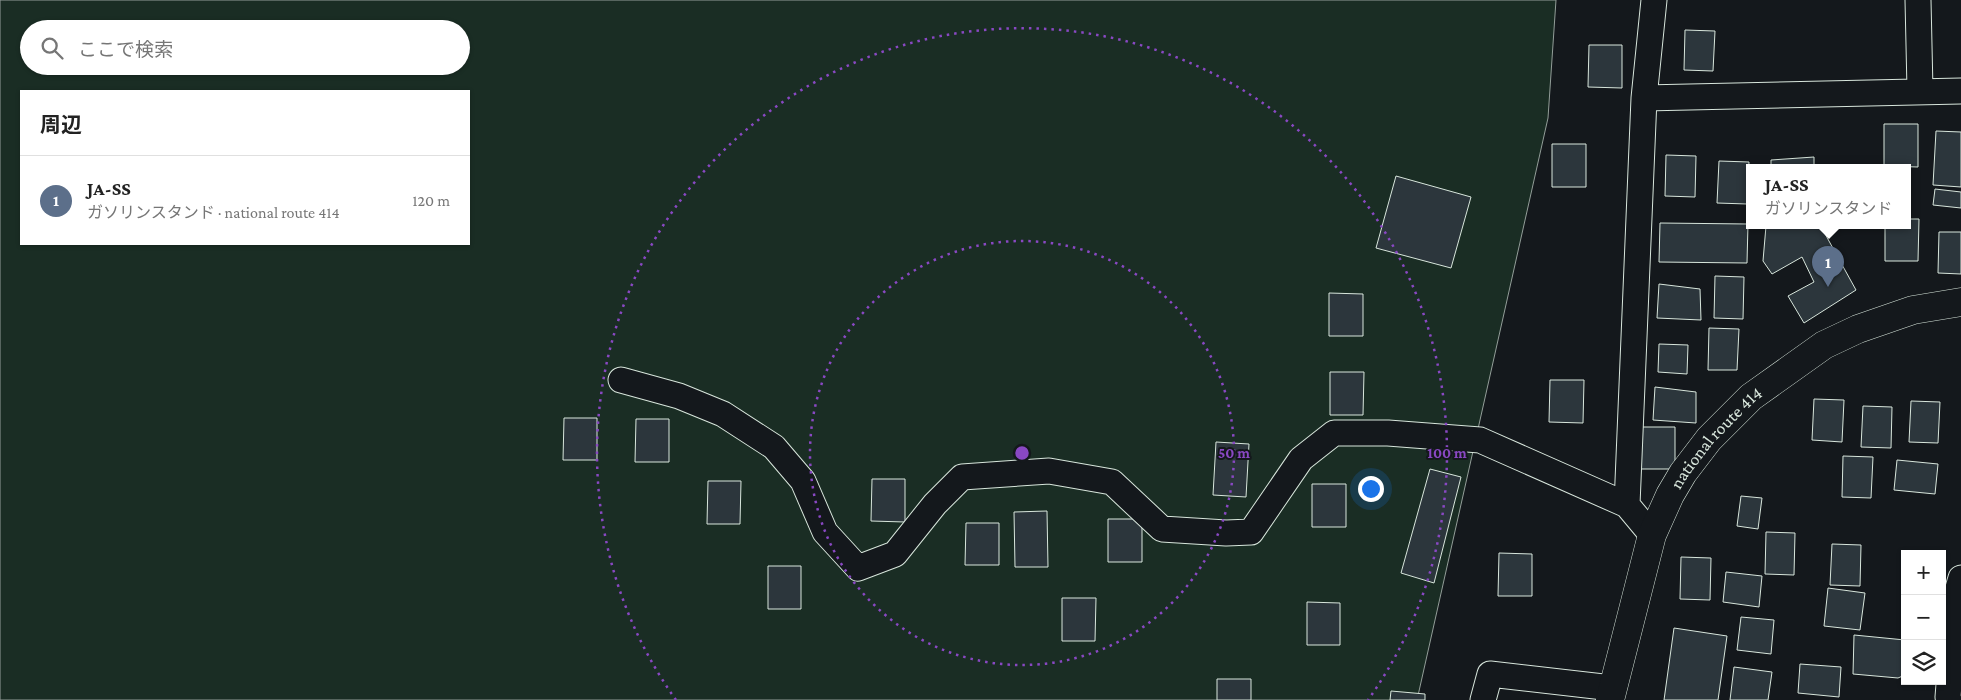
<!DOCTYPE html>
<html lang="ja">
<head>
<meta charset="utf-8">
<style>
	body { margin:0; font-family:"Crimson Pro","Noto Sans JP",serif; background:#f2f2f2; color:#222 }
	.controls { position:absolute; right:15px; bottom:15px; display:grid; overflow:hidden; border-radius:0px; box-shadow:0 1px 4px #0004 }
	.controls button { width:45px; height:45px; display:grid; place-items:center; padding:0; border:0; border-bottom:1px solid #e0e0e0; background:#fff; color:#222; font:25px sans-serif }
	.you { position:absolute; left:1370px; top:488px; width:18px; height:18px; margin:-12px; border:4px solid #fff; border-radius:50%; background:#1a73e8; box-shadow:0 0 0 8px #1a73e833 }
	.badge { display:grid; place-items:center; width:32px; height:32px; border-radius:50%; background:#856535; color:#fff; font-size:16px; font-weight:700 }
	.pin { position:absolute; translate:-50% -41px; filter:drop-shadow(0 1px 2px #0008) }
	.pin::after { content:''; position:absolute; top:26px; width:18px; height:15px; background:inherit; clip-path:polygon(0 0,100% 0,50% 100%) }
	.popup { position:absolute; left:1746px; top:164px; width:165px; height:65px; box-sizing:border-box; display:grid; place-content:center; border-radius:0px; background:#fff; filter:drop-shadow(0 1px 4px #0005); font-size:16px; white-space:nowrap; color:#767676 }
	.popup b { font-size:19px; color:#222 }
	.popup::after { content:''; position:absolute; left:50%; top:100%; margin-left:-10px; border:10px solid transparent; border-top-color:#fff }
	.list { margin:0; padding:0; list-style:none }
	h2 { display:flex; justify-content:space-between; align-items:center; height:65px; margin:0; padding:0 20px; font-size:21px }
	h2 small { font-size:16px; font-weight:400; color:#767676 }
	.list li { display:grid; grid-template-columns:32px 1fr auto; gap:15px; align-items:center; box-sizing:border-box; height:90px; padding:0 20px; border-top:1px solid #e0e0e0 }
	.list b { display:block; font-size:19px; white-space:nowrap }
	.list p { margin:0; font-size:16px; white-space:nowrap; color:#767676 }
	.list em { font-size:16px; font-style:normal; color:#767676 }
	.icon { flex:none; width:28px; height:28px; fill:none; stroke:currentColor; stroke-width:2; stroke-linecap:round; stroke-linejoin:round }
	.map { position:relative; flex:none; width:1961px; height:700px; overflow:hidden }
	.search { position:absolute; background:#fff; box-shadow:0 1px 4px #0004; left:20px; top:20px; width:450px; height:55px; display:flex; align-items:center; gap:12px; box-sizing:border-box; padding:0 18px; border-radius:28px; color:#767676; font-size:19px }
	.panel { position:absolute; background:#fff; box-shadow:0 1px 4px #0004; left:20px; top:90px; width:450px; height:155px; border-radius:0px }
	.map>svg:first-child { display:block }
	.green { fill:#1a2d24; stroke:#939e99; fill-rule:evenodd }
	.building { fill:#2c363c; stroke:#d8e6dc }
	.lines { fill:none; stroke-linecap:round; stroke-linejoin:round }
	.minor-casing { stroke:#d8e6dc; stroke-width:27 }
	.trunk-casing { stroke:#d8e6dc; stroke-width:29 }
	.minor { stroke:#14181c; stroke-width:25 }
	.trunk { stroke:#14181c; stroke-width:28 }
	.ring { fill:none; stroke:#8948c3; stroke-width:2.5; stroke-dasharray:2.5 5 }
	.labels { text-anchor:middle; dominant-baseline:central; stroke-width:4; stroke-linejoin:round; paint-order:stroke }
	.street-label { font-size:18px; fill:#d8e6dc; stroke:#14181c }
	.centre { fill:#8948c3; stroke:#14181c; stroke-width:2.5 }
	.ring-label { font-size:15px; text-anchor:middle; font-weight:bold; fill:#8948c3; stroke:#14181c; stroke-width:4; stroke-linejoin:round; paint-order:stroke }
</style>
</head>
<body>
<div class="map">
<svg width="1961" height="700" viewBox="0 0 1961 700">
	<rect width="100%" height="100%" fill="#14181c"/>
	<path class="green" d="M0,0H1556L1548,118L1417,700H0ZM29,29H461V66H29ZM21,91H469V244H21Z"/>
	<path class="building" d="M1685,30L1715,31L1713,71L1684,70Z
		M1589,45H1622V88L1588,87Z
		M1884,124H1918V167L1884,166Z
		M1936,131L1961,132V187L1933,185Z
		M1552,144H1586V187H1552Z
		M1666,155L1696,156L1695,197L1665,196Z
		M1814,157V168H1771V160Z
		M1719,161L1749,162L1747,204L1717,203Z
		M1396,176L1471,197L1451,268L1376,248Z
		M1935,189L1961,192V208L1933,205Z
		M1907,219H1919L1918,261H1885V226H1907Z
		M1660,223L1748,224L1747,263L1659,262Z
		M1766,226H1832L1824,232L1856,290L1804,323L1788,296L1814,282L1802,257L1772,274L1763,261Z
		M1939,232H1961V274L1938,273Z
		M1715,276L1744,277L1743,319L1714,318Z
		M1659,284L1700,289L1701,320L1657,318Z
		M1329,293L1363,294V336H1329Z
		M1709,328L1739,329L1737,370H1708Z
		M1659,344L1688,345L1687,374L1658,372Z
		M1330,372H1364L1363,415H1330Z
		M1550,380H1584L1583,423L1549,422Z
		M1655,387L1696,392V423L1653,420Z
		M1814,399L1844,400L1842,442L1812,440Z
		M1911,401L1940,402L1938,443L1909,442Z
		M1863,406L1892,407L1891,448L1861,447Z
		M564,418H597V460H563Z
		M636,419H669V462H635Z
		M1642,427H1675V469H1641Z
		M1216,442L1249,444L1246,497L1213,495Z
		M1843,456L1873,457L1871,498L1842,497Z
		M1897,460L1938,464L1935,494L1894,490Z
		M1430,469L1461,477L1434,583L1401,573Z
		M872,479H905V522L871,521Z
		M708,481H741L740,524H707Z
		M1312,484H1346V527H1312Z
		M1741,496L1762,498L1758,529L1737,526Z
		M1047,511L1048,567H1015L1014,512Z
		M1108,519H1142V562H1108Z
		M966,523H999V565H965Z
		M1766,532L1795,533L1794,575L1765,574Z
		M1832,544L1861,545L1860,586L1830,585Z
		M1499,553L1532,554V596H1498Z
		M1681,557L1711,558L1710,600L1680,599Z
		M768,566H801V609H768Z
		M1726,572L1762,576L1759,607L1723,602Z
		M1828,588L1865,593L1860,630L1824,626Z
		M1062,598H1096L1095,641H1062Z
		M1307,602L1340,603V645H1307Z
		M1741,617L1774,620L1771,654L1737,650Z
		M1674,628L1727,636L1718,700H1664Z
		M1854,635L1905,640V675L1898,678L1853,674Z
		M1800,664L1841,667L1839,697L1798,693Z
		M1734,667L1772,672L1768,700H1730Z
		M1217,679H1251V700H1217Z
		M1391,691L1425,694V700H1390Z"/>
	<g class="lines">
		<g class="minor-casing">
			<path id="minor" d="M1918,0L1920,90
				M1644,98L1961,91
				M621,380L679,396L723,414L774,447L803,481L825,532L858,568L895,554L935,504L962,477L1049,471L1112,482L1162,529L1226,533L1251,532L1301,459L1334,433H1388L1480,440L1627,505
				M1652,535L1627,505L1644,98L1654,0
				M1483,700L1490,674L1612,688
				M1949,700L1948,697L1956,595L1961,578"/>
		</g>
		<g class="trunk-casing">
			<g id="trunk">
				<path id="s1" d="M1610,700L1652,535L1670,495L1683,473L1709,439L1751,397L1824,345L1858,329L1913,310L1961,302"/>
			</g>
		</g>
		<use href="#minor" class="minor"/>
		<use href="#trunk" class="trunk"/>
	</g>
	<g class="ring">
		<circle cx="1022" cy="453" r="212"/>
		<path d="M676 700A425 425 0 1 1 1368 700"/>
	</g>
	<g class="labels">
		<g class="street-label">
			<text stroke="none"><textPath href="#s1" startOffset="288">national route 414</textPath></text>
		</g>
	</g>
	<circle cx="1022" cy="453" r="8" class="centre"/>
	<g class="ring-label">
		<text x="1234" y="458">50 m</text>
		<text x="1447" y="458">100 m</text>
	</g>
</svg>
<div class="controls">
<button>+</button>
<button>−</button>
<button><svg class="icon" aria-label="layers" viewBox="0 0 24 24"><path d="M12 4l9 5-9 5-9-5zM3 14l9 5 9-5"/></svg></button>
</div>
<div class="you"></div>
<div class="pin badge" style="left:1828px;top:287px;background:#5c6f8a">1</div>
<div class="popup"><b>JA-SS</b>ガソリンスタンド</div>
<div class="search"><svg class="icon" aria-label="search" viewBox="0 0 24 24"><circle cx="10" cy="10" r="6"/><path d="M15 15l6 6"/></svg>ここで検索</div>
<section class="panel">
<h2>周辺<small></small></h2>
<ul class="list">
<li><span class="badge" style="background:#5c6f8a">1</span><div><b>JA-SS</b><p>ガソリンスタンド · national route 414</p></div><em>120 m</em></li>
</ul>
</section>
</div>
</body>
</html>
